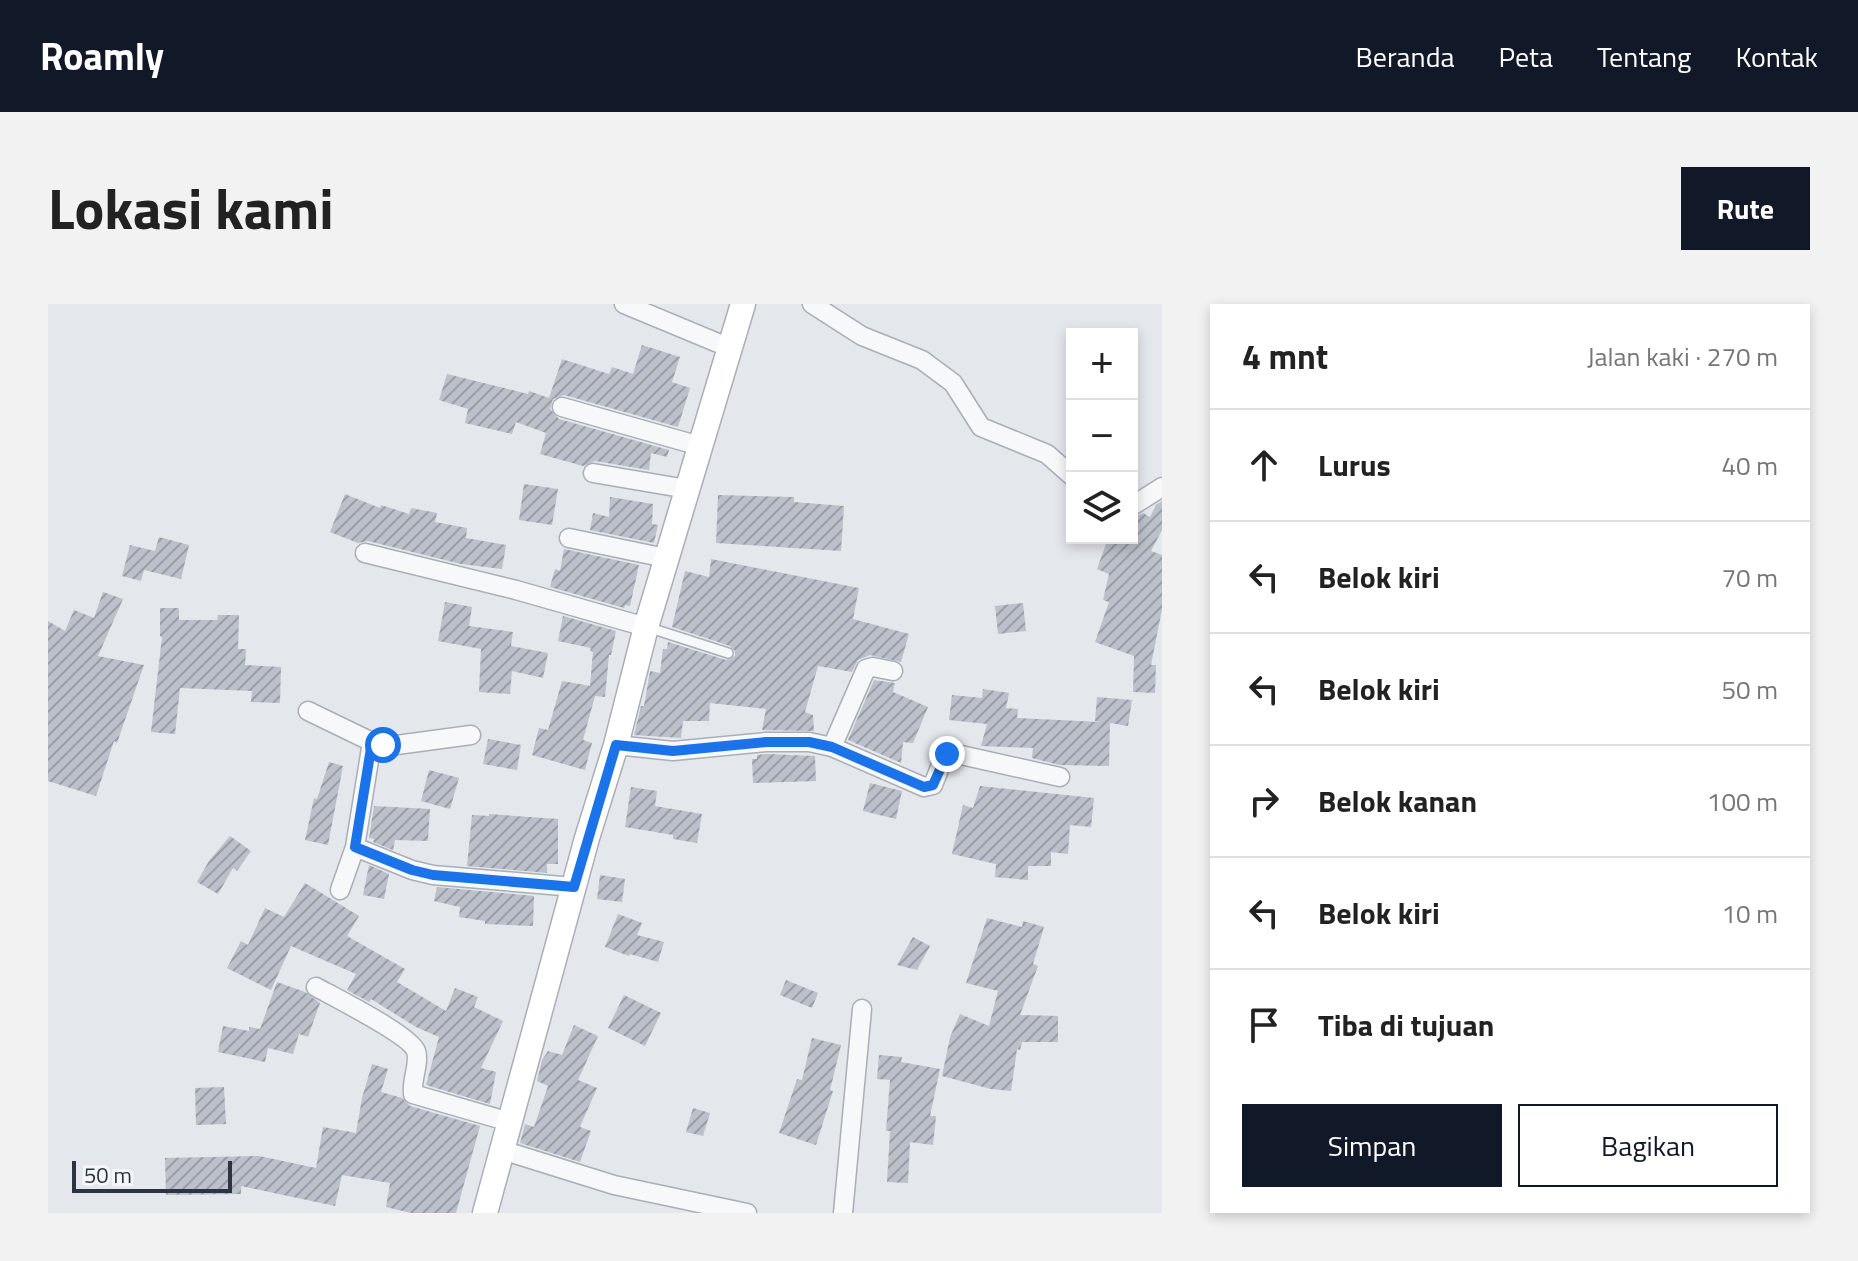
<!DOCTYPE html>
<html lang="id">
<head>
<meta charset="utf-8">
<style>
	body { margin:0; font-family:"Titillium Web",sans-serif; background:#f2f2f2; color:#222 }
	.controls { position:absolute; right:24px; top:24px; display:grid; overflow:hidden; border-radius:0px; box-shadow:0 4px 12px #0003 }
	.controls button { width:72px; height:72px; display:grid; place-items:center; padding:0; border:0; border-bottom:2px solid #e0e0e0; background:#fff; color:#222; font:40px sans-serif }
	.scale { position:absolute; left:24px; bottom:20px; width:160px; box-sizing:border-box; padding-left:8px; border:4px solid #2b3445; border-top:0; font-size:22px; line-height:28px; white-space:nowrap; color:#2b3445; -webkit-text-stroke:6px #f4f6f9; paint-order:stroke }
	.stop { position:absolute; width:24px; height:24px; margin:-18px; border:6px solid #1a73e8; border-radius:50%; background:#fff }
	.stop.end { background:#1a73e8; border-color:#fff; box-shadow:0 2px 8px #0008 }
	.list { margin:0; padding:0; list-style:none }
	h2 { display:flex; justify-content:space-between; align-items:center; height:104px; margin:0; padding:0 32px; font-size:34px }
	h2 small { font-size:26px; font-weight:400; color:#767676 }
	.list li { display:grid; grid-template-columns:52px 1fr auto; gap:24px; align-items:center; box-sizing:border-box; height:112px; padding:0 32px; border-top:2px solid #e0e0e0 }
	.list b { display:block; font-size:30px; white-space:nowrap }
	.list em { font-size:26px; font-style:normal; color:#767676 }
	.actions { display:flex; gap:16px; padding:24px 32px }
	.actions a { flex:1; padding:18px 0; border:2px solid #111827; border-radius:0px; text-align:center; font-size:28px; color:#111827 }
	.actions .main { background:#111827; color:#fff }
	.icon { flex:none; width:44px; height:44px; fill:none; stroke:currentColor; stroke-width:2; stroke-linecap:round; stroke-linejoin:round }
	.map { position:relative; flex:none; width:1114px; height:909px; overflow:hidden; border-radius:0px }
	header { display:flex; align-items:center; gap:48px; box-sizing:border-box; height:112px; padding:0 40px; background:#111827; color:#fff }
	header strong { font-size:38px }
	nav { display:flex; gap:44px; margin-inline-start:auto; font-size:28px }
	.intro { display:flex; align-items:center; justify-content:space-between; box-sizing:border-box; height:192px; padding:0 48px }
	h1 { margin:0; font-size:56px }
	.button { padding:20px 36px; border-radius:0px; background:#111827; color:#fff; font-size:28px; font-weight:700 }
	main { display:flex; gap:48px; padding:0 48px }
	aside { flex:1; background:#fff; border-radius:0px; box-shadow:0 4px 12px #0003 }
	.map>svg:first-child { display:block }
	.building { fill:url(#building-hatch) }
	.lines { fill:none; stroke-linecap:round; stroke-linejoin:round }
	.service-casing { stroke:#a9aeb7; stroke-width:12 }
	.minor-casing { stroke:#a9aeb7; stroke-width:21 }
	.secondary-casing { stroke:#a9aeb7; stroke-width:27 }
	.service { stroke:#f7f8fa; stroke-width:9 }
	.minor { stroke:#f7f8fa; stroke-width:18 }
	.secondary { stroke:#fff; stroke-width:24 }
	.route { stroke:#1a73e8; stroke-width:10 }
</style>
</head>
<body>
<header>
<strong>Roamly</strong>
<nav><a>Beranda</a><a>Peta</a><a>Tentang</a><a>Kontak</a></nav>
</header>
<div class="intro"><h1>Lokasi kami</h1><a class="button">Rute</a></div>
<main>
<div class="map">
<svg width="1114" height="909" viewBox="0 0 1114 909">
	<defs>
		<pattern id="building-hatch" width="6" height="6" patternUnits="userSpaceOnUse" patternTransform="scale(2)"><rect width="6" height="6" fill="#bbc0ca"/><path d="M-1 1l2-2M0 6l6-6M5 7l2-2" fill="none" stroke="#989da6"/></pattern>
	</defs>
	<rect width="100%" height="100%" fill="#e4e7ec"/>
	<path class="building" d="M594,41L632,53L624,78L642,84L630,123L516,91L505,95L502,105L511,115L621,146L619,153L603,149L601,166L547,157L535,162L492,150L498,129L468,118L464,130L417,119L420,105L391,96L399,70L480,90L481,87L501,94L514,55L561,70L564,63L585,70Z
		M476,180L510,185L504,221L471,216Z
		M297,190L332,204L333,201L361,210L363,204L389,209L387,218L419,224L418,234L458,241L454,265L413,260L320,237L310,239L282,228Z
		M670,191L746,193V198L796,202L793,247L668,239Z
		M562,193L605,200L604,220L610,221L606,239L542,226L545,209L561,213Z
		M1114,197V226L1103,247L1114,251V305L1103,361H1108L1107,389L1085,388L1086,352L1047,338L1061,298L1055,296L1061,270L1049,265L1060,234H1084V214L1095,209L1102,213L1108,201Z
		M111,233L141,241L133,275L96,266L93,277L74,272L82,241L107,247Z
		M516,245L591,261L582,302L577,301L576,304L502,283L507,265L512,267Z
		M663,255L811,284L805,315L861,330L853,358L822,351L810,356L804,368L770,362L757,408L765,411L766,427L714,426L718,405L662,399L661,417H635L633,434L586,431L593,402H596L602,367L612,369L615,345H619L620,338L678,356L687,352V347L682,342L624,323L637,267L661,273Z
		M55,288L75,295L50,352L96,361L69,439L66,437L48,492L0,477V317L17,327L26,306L46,314Z
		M397,298L424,303L421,322L465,328L463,342L500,349L495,374L464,367L462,390L431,388L433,345L390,337Z
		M975,299L978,327L950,330L947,302Z
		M112,304H131V316H169L170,311H191L190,345H198L197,361L233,363L232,399L203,398L204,387L132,384L127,430L103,428L114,333L112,332Z
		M515,312L568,327L563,351H561L557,393L547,392L535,436L544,439L537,466L484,451L491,424L500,426L514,377L542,382L545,348L542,347L543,344L510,337Z
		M826,376L847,379L845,388L880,403L865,439L855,438L853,459L800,436Z
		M935,385L961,389L958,404L970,405L969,414L1052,418L1047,417L1049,393L1084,396L1080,422L1062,419L1061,462L1012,461L984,454L985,444L933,442L939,420L901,416L904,391L934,394Z
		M440,435L473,441L469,466L435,460Z
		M719,450L767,452L768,477L705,479L704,455H709V451Z
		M281,458L295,462L280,541L257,536L266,494L269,495Z
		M381,466L411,474L402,505L373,497Z
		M822,479L854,487L848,515L815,507Z
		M932,482L1046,494L1043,523L1022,521L1020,550L1003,548V562H980V576L947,573L948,560L904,550L915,501L925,504Z
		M583,483L609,487L607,502L654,510L649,539L625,535V531L577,523Z
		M326,502L382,505L380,537L347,536L345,546L325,538L326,535L321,534Z
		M441,510L510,515V560H499V569L419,562L424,511L441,512Z
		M182,532L203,547L189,567L185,564L170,590L149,578L161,557Z
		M321,561L341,570L336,595L315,591Z
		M552,571L577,575L574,598L549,595Z
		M257,579L311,612L299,632L357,665L349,678L398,707L407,684L430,693L426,703L455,717L433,764L448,768L442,800L378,781L391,733L368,723L323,695L321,698L299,686L308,670L243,642L223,686L179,664L193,637L200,641L217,604L236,613Z
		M389,583L486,592L485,622L437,620V617L411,613L412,603L386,597Z
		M570,610L594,619L589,631L616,638L610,658L582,650L581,652L557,643Z
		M939,614L974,623L975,617L996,623L985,660L990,662L972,711L1010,712V738H974L972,746L969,745L963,787L943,785L894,772L902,733L912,710L941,722L950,687L918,679Z
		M865,633L882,642L869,666L849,661Z
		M738,676L770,689L764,704L732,691Z
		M229,678L257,688L272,699L260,733L251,730L245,750L220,744L217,758L170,748L175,722L201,727V723L212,725Z
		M576,691L613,709L597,742L560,724Z
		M526,721L550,732L530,776L549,784L532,823L543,827L532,858L472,839L477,820L486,823L500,782L489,777L494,756L500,747L514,751Z
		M764,734L793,741L782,786L785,787L768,841L731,829L749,775L754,776Z
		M831,751L854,753L853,758L892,765L882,812H888L885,841L862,838L860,879L839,878L842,827H838L842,776L829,775Z
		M324,760L340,765L333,788L354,794L362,802L432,822L408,909H363L338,903L342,879L294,871L287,902L193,882V890L118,891L117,854L211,852L268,864L275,823L308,829L314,794Z
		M176,783L178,820L148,821L147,784Z
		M645,804L662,809L655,832L638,828Z"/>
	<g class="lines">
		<g class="service-casing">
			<path id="service" d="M599,323L680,349"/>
		</g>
		<g class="minor-casing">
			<path id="minor" d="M576,0L682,44
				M764,0L814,32L874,56L905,79L933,123L999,150L1024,172
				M514,103L652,142
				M545,169L639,185
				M1084,202L1114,183
				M521,234L618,254
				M317,249L468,286L598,323
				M260,407L324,438L341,442L423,431
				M568,441L625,447L718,438H761L784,443L876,483L885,481L896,453L904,449L1012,473
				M784,443L818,365L825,363L845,367
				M307,543L324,438
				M292,586L307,543L364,566L385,571L526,583
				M268,683C286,693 362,731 368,747C372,760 363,776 365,790L462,818
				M454,846L566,881L699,909
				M795,909L814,705"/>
		</g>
		<g class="secondary-casing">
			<path id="secondary" d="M437,909L539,534L568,441L598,323L695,0"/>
		</g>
		<use href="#service" class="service"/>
		<use href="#minor" class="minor"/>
		<use href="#secondary" class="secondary"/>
	</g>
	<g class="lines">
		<path class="route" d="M335,441L324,438L307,543L364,566L385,571L526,583L568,441L625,447L718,438H761L784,443L876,483L885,481L899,450"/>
	</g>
</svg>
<div class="controls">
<button>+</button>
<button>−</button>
<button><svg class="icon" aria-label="layers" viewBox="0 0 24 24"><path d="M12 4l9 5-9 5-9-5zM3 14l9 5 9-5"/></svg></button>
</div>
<div class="scale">50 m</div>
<div class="stop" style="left:335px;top:441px"></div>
<div class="stop end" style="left:899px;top:450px"></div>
</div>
<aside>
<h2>4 mnt<small>Jalan kaki · 270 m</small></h2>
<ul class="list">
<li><svg class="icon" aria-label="ahead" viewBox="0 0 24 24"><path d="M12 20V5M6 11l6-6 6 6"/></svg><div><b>Lurus</b></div><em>40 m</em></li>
<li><svg class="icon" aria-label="left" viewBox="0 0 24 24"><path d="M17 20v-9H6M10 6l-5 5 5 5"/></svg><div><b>Belok kiri</b></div><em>70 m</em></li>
<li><svg class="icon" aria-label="left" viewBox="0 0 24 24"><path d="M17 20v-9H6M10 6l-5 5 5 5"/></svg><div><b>Belok kiri</b></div><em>50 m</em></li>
<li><svg class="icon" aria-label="right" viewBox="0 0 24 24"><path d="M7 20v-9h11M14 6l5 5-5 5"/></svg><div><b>Belok kanan</b></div><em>100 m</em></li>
<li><svg class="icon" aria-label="left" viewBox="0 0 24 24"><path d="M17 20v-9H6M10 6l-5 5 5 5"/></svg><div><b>Belok kiri</b></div><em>10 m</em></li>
<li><svg class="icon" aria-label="arrive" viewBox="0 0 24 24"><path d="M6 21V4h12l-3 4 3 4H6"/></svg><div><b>Tiba di tujuan</b></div></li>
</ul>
<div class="actions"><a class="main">Simpan</a><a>Bagikan</a></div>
</aside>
</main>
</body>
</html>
